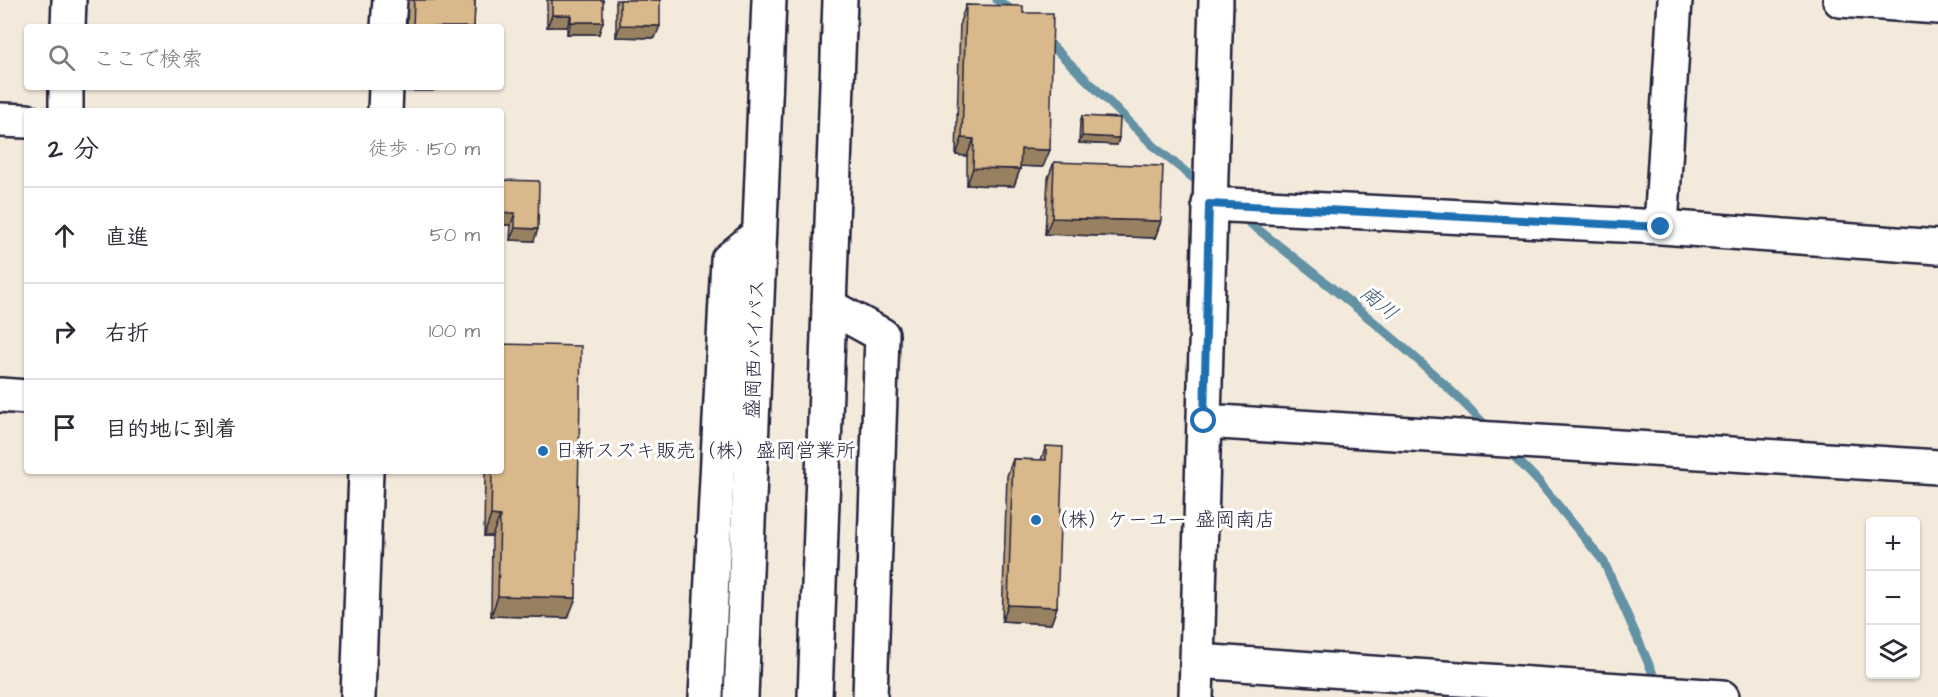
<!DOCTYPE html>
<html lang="ja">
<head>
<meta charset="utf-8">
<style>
	body { margin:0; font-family:"Architects Daughter","Klee One",sans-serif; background:#f2f2f3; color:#2b2b33 }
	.controls { position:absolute; right:18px; bottom:18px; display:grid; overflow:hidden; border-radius:6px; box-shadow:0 2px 4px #0004 }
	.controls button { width:54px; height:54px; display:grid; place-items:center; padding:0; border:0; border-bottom:2px solid #e1e1e2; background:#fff; color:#2b2b33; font:30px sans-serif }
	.stop { position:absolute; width:18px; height:18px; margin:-14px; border:4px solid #1f6fb2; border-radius:50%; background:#fff }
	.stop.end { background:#1f6fb2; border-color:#fff; box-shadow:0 2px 6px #0008 }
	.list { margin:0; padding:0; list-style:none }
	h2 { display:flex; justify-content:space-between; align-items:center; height:78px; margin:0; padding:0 24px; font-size:26px }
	h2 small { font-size:20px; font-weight:400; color:#7c7c81 }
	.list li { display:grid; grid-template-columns:39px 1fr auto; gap:18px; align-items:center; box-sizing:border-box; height:96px; padding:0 24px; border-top:2px solid #e1e1e2 }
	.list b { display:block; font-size:22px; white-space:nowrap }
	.list em { font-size:20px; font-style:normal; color:#7c7c81 }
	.icon { flex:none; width:33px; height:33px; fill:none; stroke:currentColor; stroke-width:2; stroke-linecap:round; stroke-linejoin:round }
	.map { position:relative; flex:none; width:1938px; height:697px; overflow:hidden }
	.search { position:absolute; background:#fff; box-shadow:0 2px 4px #0004; left:24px; top:24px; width:480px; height:66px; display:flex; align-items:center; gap:15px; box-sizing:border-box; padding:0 21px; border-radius:6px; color:#7c7c81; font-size:22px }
	.panel { position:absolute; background:#fff; box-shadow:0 2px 4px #0004; left:24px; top:108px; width:480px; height:366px; border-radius:6px }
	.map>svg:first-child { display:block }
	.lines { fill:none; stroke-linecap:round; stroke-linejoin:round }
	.stream { stroke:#6392a5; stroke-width:9 }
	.minor-casing { stroke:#22223b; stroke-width:38 }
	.highway-casing { stroke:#22223b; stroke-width:38 }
	.minor { stroke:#fff; stroke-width:33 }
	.highway { stroke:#fff; stroke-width:33 }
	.wall { fill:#bb9e78; stroke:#22223b; stroke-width:1.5 }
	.shaded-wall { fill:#988161; stroke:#22223b; stroke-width:1.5 }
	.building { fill:#d9b88b; stroke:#22223b; stroke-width:1.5 }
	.route { stroke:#1f6fb2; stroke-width:8 }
	.poi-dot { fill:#1f6fb2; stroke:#fff; stroke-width:2 }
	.labels { text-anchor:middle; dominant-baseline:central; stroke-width:6; stroke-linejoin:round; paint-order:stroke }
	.street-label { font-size:20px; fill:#22223b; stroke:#fff }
	.poi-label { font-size:20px; fill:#22223b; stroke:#fff; text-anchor:start }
	.water-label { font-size:21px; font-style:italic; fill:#425a70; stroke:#fff }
</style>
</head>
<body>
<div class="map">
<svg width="1938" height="697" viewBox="0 0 1938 697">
	<rect width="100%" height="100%" fill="#f4eadc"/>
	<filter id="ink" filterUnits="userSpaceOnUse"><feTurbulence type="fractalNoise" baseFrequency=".0167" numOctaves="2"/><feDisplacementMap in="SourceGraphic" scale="12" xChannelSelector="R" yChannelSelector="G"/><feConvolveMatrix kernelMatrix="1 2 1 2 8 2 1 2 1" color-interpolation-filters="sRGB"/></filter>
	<g filter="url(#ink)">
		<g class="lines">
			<path class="stream" d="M997,0L1015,12
				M1043,37L1157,149L1202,185
				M1241,216C1327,284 1415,350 1490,430
				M1507,449L1539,482L1604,562L1658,685"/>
			<g class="minor-casing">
				<path id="minor" d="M1840,0L1938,7
					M68,27L69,0
					M388,27L390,0
					M66,111V87
					M385,111L386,87
					M0,120L27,121
					M1209,204L1661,227L1938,247
					M1661,227L1675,0
					M829,306L882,335L870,697
					M0,395L27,397
					M1204,421L1938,467
					M1197,661L1722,697
					M358,697L366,471
					M706,697L728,260L759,234
					M1196,697L1216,0"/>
			</g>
			<g class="highway-casing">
				<path id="highway" d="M741,697L769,0
					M815,697L840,0"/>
			</g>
			<use href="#minor" class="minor"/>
			<use href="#highway" class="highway"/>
		</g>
		<path class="wall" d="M408,0H475L474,27H407Z
			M547,0H603L599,34H567V27H547Z
			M616,0H660L655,38L616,37Z
			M966,5L1023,13L1043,167L1020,166V169L1014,186L967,185V156L956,155L960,22Z
			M1082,116L1119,138L1117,145L1079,143L1080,122Z
			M1054,162L1161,221L1155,238L1045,234L1048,178Z
			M501,180L534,241L510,240L511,225H501Z
			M1046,446L1057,607L1051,624L1002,621L1007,476L1013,459L1041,460Z
			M485,471H501L568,618L491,616L492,536H484Z"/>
		<path class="shaded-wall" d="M552,15H571L567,27H547Z
			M571,22H603L599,34H567Z
			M620,25L660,26L655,38L616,37Z
			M408,87H434L433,91H407Z
			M1082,136L1119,138L1117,145L1079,143Z
			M962,138L974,139L967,156L956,155Z
			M1021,149L1050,150L1043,167L1014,166Z
			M973,168L1020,169L1014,186L967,185Z
			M501,213H515L511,225H501Z
			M1052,218L1161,221L1155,238L1045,234Z
			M515,228L538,229L534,241L510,240Z
			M491,515L500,516L492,536H484Z
			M498,596L576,598L568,618L491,616Z
			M1008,605L1057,607L1051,624L1002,621Z"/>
		<path class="building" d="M414,0H475L474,27H413Z
			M552,0H603V22H571V15H552Z
			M620,0H660V26L620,25Z
			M966,5L1023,6V13H1053L1050,150L1021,149L1020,169L973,168L974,139L962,138Z
			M1082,116L1120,118L1119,138L1082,136Z
			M1054,162L1163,166L1161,221L1052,218Z
			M501,180L539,181L538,229L515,228V213H501Z
			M501,344L581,346L576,598L498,596L500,516L491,515L492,471H501Z
			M1046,446L1063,447L1057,607L1008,605L1013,459L1046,460Z"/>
	</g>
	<g class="lines" filter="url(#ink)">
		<path class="route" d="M1204,421L1209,204L1661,227"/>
	</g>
	<g class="poi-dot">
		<circle cx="543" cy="451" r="6"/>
		<circle cx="1036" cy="520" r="6"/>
	</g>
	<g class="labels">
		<g class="street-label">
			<text transform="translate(755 349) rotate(-88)">盛岡西バイパス</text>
		</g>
		<g class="poi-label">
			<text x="555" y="451">日新スズキ販売（株）盛岡営業所</text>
			<text x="1048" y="520">（株）ケーユー 盛岡南店</text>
		</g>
		<g class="water-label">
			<text transform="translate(1379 303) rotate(40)">南川</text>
		</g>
	</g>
</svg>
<div class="controls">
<button>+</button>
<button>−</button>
<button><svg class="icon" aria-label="layers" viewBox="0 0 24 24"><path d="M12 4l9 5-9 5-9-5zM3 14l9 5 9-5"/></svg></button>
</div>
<div class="stop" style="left:1204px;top:421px"></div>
<div class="stop end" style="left:1661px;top:227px"></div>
<div class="search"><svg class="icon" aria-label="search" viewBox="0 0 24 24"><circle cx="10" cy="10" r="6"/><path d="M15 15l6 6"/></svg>ここで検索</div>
<section class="panel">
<h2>2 分<small>徒歩 · 150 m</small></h2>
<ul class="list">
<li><svg class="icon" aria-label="ahead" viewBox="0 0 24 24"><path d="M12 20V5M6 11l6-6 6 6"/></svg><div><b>直進</b></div><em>50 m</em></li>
<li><svg class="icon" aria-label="right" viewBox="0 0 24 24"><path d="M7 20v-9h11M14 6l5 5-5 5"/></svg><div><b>右折</b></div><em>100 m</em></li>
<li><svg class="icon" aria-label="arrive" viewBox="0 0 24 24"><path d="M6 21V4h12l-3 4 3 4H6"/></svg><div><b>目的地に到着</b></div></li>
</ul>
</section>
</div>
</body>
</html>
